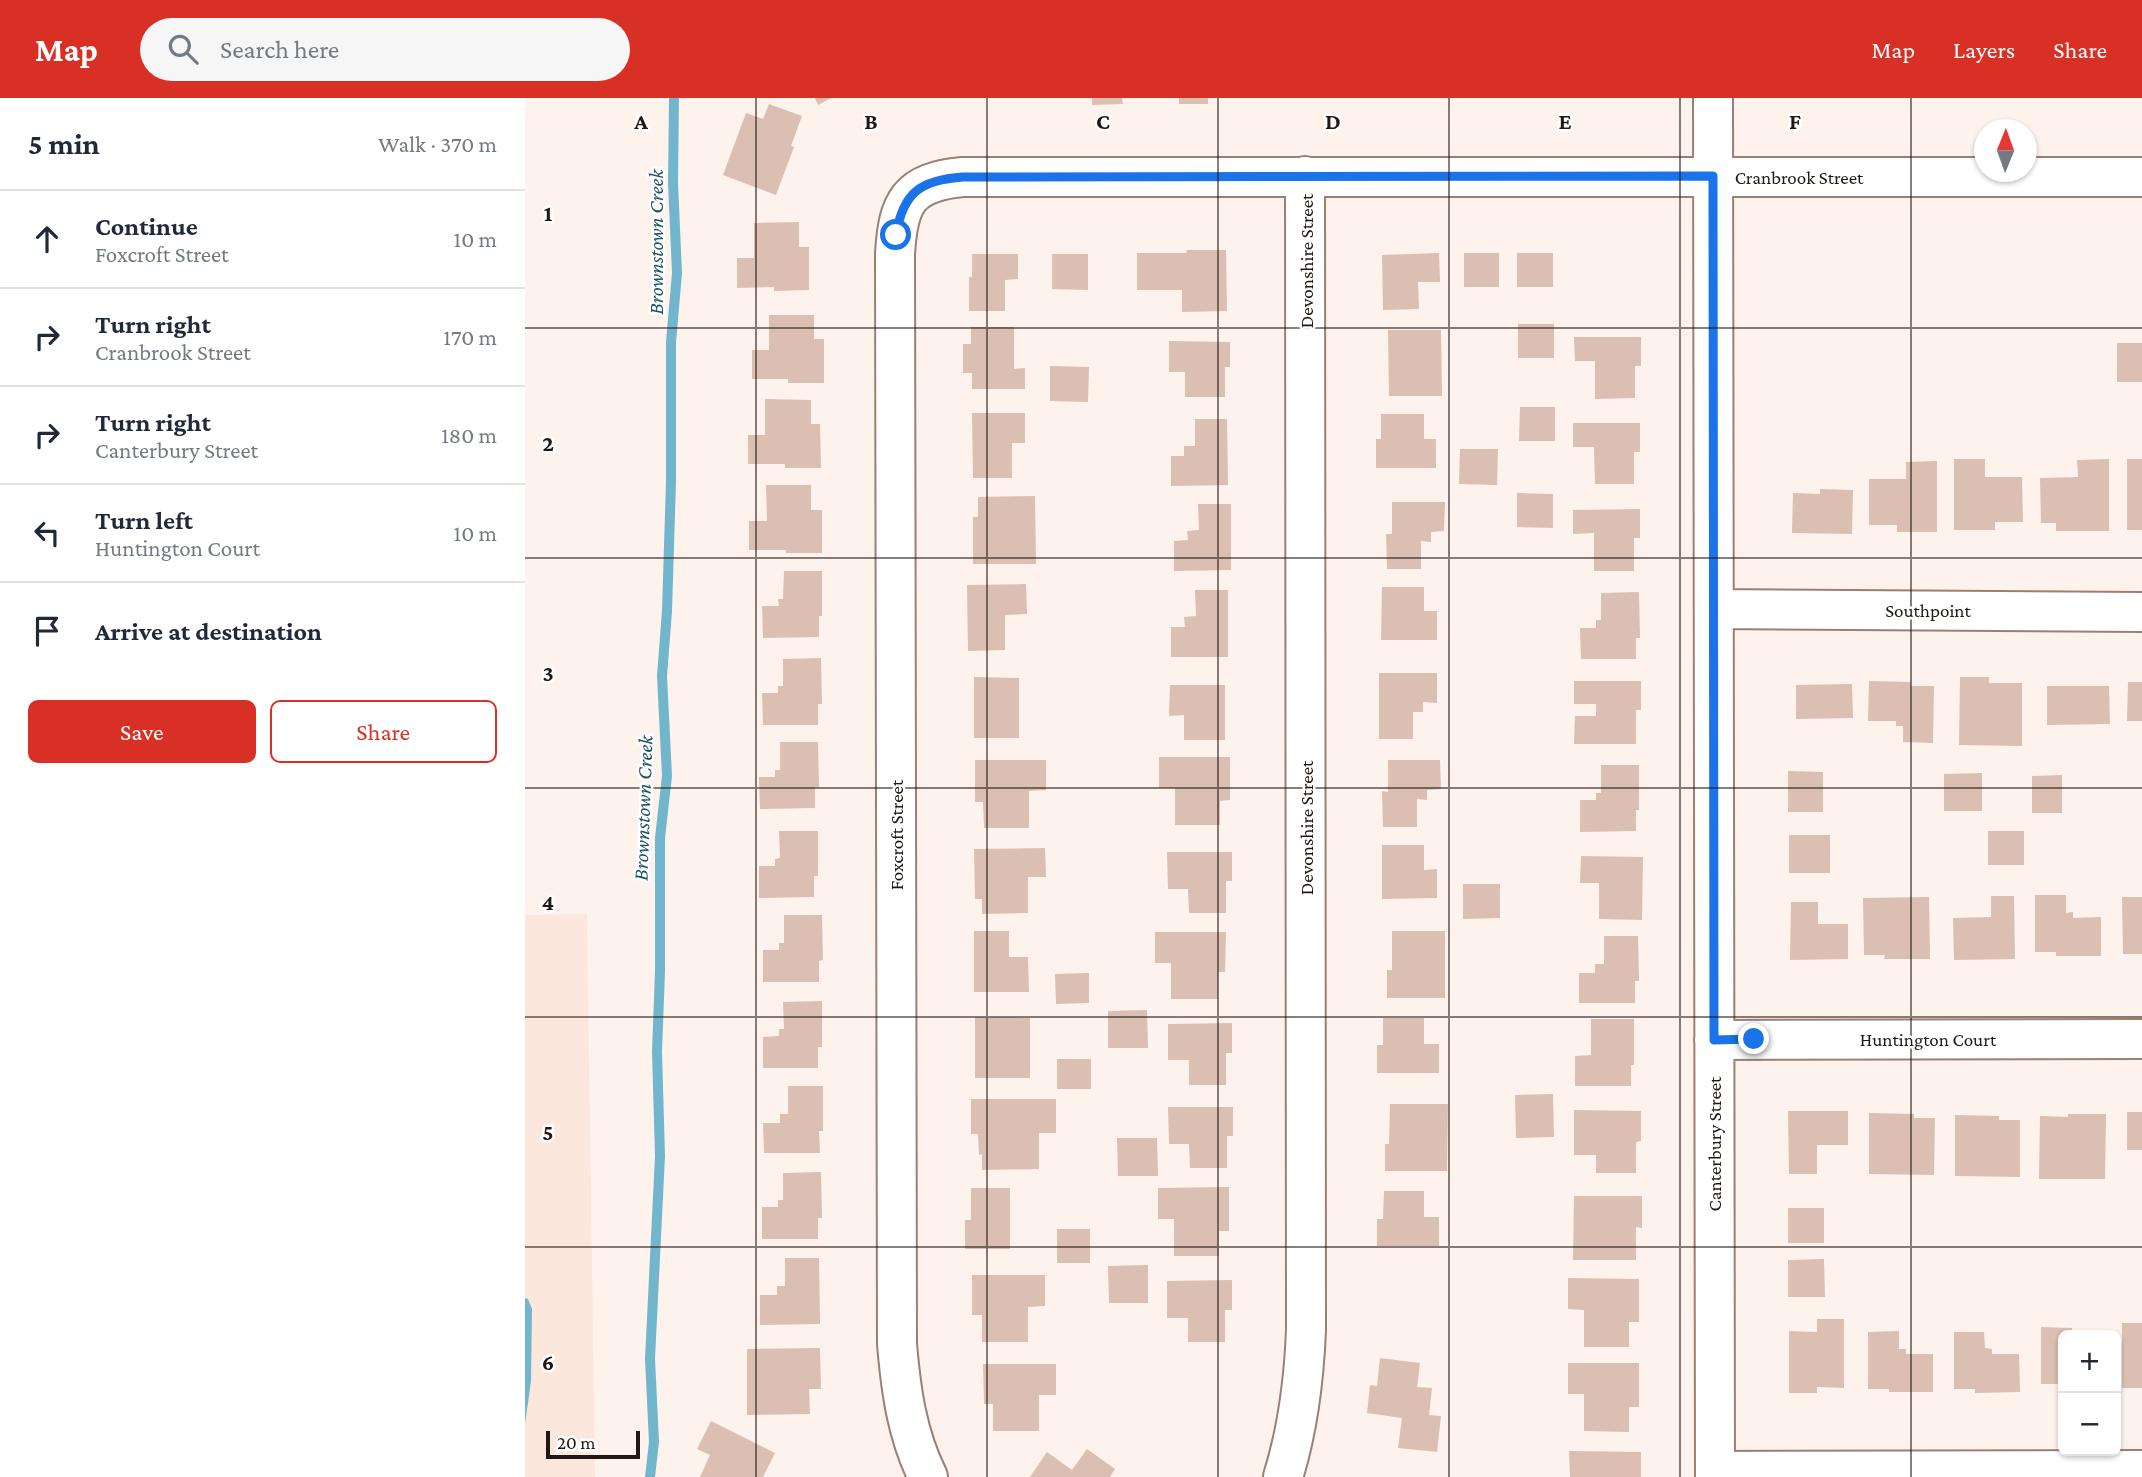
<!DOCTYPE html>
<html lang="en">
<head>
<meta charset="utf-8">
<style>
	body { margin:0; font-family:"Crimson Pro",serif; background:#f6f6f7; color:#1f2937 }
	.controls { position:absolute; right:21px; bottom:21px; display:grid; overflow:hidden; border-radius:10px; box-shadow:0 2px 5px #0004 }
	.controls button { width:63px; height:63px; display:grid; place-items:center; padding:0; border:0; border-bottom:2px solid #e0e1e3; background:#fff; color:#1f2937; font:35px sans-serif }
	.compass { position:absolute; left:1449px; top:21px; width:63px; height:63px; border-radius:50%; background:#fff; box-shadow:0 2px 5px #0004; rotate:1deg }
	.scale { position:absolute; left:21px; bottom:18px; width:94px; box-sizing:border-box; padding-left:7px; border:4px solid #211713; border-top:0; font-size:19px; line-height:24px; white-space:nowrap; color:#211713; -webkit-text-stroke:5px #fff; paint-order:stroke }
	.stop { position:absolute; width:21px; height:21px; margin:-16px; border:5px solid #1a73e8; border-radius:50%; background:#fff }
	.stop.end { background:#1a73e8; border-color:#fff; box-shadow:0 2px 7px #0008 }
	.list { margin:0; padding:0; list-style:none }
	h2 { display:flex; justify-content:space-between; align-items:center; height:91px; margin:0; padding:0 28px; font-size:30px }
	h2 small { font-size:23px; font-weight:400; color:#747a83 }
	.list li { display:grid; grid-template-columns:46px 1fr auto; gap:21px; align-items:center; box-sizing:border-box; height:98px; padding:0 28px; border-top:2px solid #e0e1e3 }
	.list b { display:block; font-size:26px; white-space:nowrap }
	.list p { margin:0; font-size:23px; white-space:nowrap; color:#747a83 }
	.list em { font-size:23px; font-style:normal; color:#747a83 }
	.actions { display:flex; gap:14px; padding:21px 28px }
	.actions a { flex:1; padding:16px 0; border:2px solid #d93025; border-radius:10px; text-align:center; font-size:24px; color:#d93025 }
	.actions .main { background:#d93025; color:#fff }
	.icon { flex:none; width:38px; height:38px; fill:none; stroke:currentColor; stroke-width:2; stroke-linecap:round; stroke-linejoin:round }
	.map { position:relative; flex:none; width:1617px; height:1379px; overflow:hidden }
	header { display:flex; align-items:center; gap:42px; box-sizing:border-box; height:98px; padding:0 35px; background:#d93025; color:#fff }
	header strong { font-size:33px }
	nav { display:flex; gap:38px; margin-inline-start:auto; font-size:24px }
	.search { width:490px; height:63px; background:#f6f6f7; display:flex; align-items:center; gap:18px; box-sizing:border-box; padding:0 24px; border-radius:38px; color:#747a83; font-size:26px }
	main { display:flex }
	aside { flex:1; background:#fff }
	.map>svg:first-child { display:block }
	.built { fill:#fce7dc }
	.water { fill:#72b6cd }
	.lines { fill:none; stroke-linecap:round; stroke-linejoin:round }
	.stream { stroke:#72b6cd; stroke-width:10 }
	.building { fill:#dabfb2 }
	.minor-casing { stroke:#998073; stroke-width:42 }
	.minor { stroke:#fff; stroke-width:38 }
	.route { stroke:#1a73e8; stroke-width:9 }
	.grid { fill:none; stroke:#211713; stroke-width:2; stroke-opacity:0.55 }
	.labels { text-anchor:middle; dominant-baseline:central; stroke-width:5; stroke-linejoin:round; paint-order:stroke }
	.street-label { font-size:19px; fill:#211713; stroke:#fff }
	.water-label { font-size:21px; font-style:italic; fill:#1b5364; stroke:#fff }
	.grid-label { font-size:23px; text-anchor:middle; font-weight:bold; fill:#211713; stroke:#fff; stroke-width:5; stroke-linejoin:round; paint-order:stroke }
</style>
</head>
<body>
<header>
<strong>Map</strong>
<div class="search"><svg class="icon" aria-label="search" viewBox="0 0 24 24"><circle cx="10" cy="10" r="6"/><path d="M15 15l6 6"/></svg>Search here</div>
<nav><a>Map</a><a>Layers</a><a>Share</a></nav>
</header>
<main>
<aside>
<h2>5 min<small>Walk · 370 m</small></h2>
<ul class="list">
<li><svg class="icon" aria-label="ahead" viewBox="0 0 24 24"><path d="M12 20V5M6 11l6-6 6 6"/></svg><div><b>Continue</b><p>Foxcroft Street</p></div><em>10 m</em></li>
<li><svg class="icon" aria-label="right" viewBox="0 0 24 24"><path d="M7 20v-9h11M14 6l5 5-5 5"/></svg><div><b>Turn right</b><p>Cranbrook Street</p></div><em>170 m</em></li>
<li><svg class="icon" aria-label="right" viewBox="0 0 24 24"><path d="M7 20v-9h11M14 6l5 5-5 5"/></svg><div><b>Turn right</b><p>Canterbury Street</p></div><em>180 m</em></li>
<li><svg class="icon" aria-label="left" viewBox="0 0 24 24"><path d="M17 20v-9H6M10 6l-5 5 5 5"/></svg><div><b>Turn left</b><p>Huntington Court</p></div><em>10 m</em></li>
<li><svg class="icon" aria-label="arrive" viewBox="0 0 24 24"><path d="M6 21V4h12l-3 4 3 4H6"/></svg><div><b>Arrive at destination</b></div></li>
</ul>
<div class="actions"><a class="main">Save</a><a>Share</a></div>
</aside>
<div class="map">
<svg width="1617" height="1379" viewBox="0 0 1617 1379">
	<rect width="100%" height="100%" fill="#fef2ed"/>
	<path class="built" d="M62,816L70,1379H0V817Z"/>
	<path class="water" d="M0,1200L3,1201L7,1211L6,1283L0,1326Z"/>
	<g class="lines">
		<path class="stream" d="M125,1379L129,1344L125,1261L135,1058L132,954L135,873V740L142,678L137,578L142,513L146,383V244L152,175L148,85L149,0"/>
	</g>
	<path class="building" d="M290,0H306L293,7Z
		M567,0H597L598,6L567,7Z
		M654,0H683V6H654Z
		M244,6L277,18L266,48L269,49L251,97L198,77L221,15L238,21Z
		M274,124V149H284V192L249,193V189L212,190V160H229V125Z
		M662,152H701L702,213L657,214V192H612V155H661Z
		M914,155L915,184H893L894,211L858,212L857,157Z
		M939,155H974V189H939Z
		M992,155H1028V189H992Z
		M447,156H493V181L480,182V213H444V179H447Z
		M527,156H563V192L527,191Z
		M244,217H289V241H299V285H263V281H227V252H244Z
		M993,226H1029V260H993Z
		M446,229H489V271L500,270V291H447V275H438V246H446Z
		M863,232H916L917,298H864Z
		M1049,239H1116V268H1110V300L1070,301V263H1050Z
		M644,243L705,244V269H700V299H660V274H644Z
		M1592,245H1617V284H1592Z
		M525,268L564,269L563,304L525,303Z
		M240,301L286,302V326H295L296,370H260V366H223V337H240Z
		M995,309H1030V343H994Z
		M447,315H500V345H487V380H448Z
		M856,316H899V341H911V370H851V341H856Z
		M670,321H702L703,387L646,388V358H659V348H670Z
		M1048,325H1115V354H1109V386H1070L1069,349H1048Z
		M935,351H973L972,387L934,386Z
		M1429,361H1460V379H1497L1498,424H1470V432H1429Z
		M1584,361V433H1531V425H1516L1515,380L1553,379L1552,362Z
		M1602,361H1617V432H1602Z
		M1412,363V434H1372V427H1344V381H1381V364Z
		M241,387H286V412H297V455H261V452H224V423H242Z
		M1295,391L1328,392L1327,436L1267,435L1268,395L1295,396Z
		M992,395L1028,396V430L992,429Z
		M510,398L511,466H448V419H453V399Z
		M867,404H920L919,433L906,434V444L896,443V471H862L861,436H867Z
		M673,406H706V472L649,473V443L663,442L662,433L674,432Z
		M1115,411V440H1109V473H1069V435L1048,436V412Z
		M259,473H297V518H294V539L238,540L237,508H254L253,501H258Z
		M501,486L502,516L480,517V552L443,553L442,487Z
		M857,489H899V513H912V542H856Z
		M670,492H703V559H646V529H660L659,519L671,518Z
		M1114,494L1115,540H1111V561H1056L1055,530H1071V522H1076V495Z
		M296,560L297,606H293V627H238L237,595H253V588H258V561Z
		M854,575H912V605L898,604V614H888V641H854Z
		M449,579L494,580V640H449Z
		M1435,579H1464V585H1497V648L1434,647Z
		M1049,583H1116V612H1111V646H1049L1050,618H1071V606H1049Z
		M1344,583L1386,584V588H1409L1408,645L1378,644V628H1371V623H1343Z
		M1603,584H1617V623H1602Z
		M1327,586L1328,620L1271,621V587Z
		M645,587H700V642H659V617L644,618Z
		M1522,588H1584L1585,626L1522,627Z
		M255,644H293L294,689H290V710L235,711L234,679H250V672H255Z
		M634,659H705V702L695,703V727H650V690H634Z
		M450,662H521V692L504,693V730H459L458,704H450Z
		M863,662H915L916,691L902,692V702L892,701V729H858L857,693L863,694Z
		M1076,667H1114V712H1111V733L1055,734V702H1071V695H1076Z
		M1263,673L1298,674V714H1263Z
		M1457,675V713H1419V676Z
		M1537,677V715H1507V678Z
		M254,733H293V778H289V799L234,800V768H250V761L255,760Z
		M1463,733H1499V767H1463Z
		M1264,737H1305V775H1264Z
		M857,747H899V772L912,771V800L857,801Z
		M520,750L521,779H503V815L457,816V801H450L449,751Z
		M642,754H707V783H701V815H664L663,791H643Z
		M1056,758L1118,759L1117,822L1074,821V785H1055Z
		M938,786H975V820L938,821Z
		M1510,797H1541V815L1548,814V820L1576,819V858H1531V854H1510Z
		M1466,798H1489L1490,861L1429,862L1428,820L1466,819Z
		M1404,799L1405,861H1359L1360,857H1339L1338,800Z
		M1597,799H1617V856H1598Z
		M1266,804H1293V826H1323V861L1265,862Z
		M259,817H297L298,862L294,863V884H238V852H254V845H259Z
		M449,833H484V859H503L504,894H449Z
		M867,833H920V900H862V872H867Z
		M630,834H701L700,874H693V901H646V865H630Z
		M1079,838H1113L1114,883H1110V905H1054V875H1070V866H1079Z
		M564,875V905L531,906L530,876Z
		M297,903V949H293V970H238V939L254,938V931H259L258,904Z
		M622,912L623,950H583V913Z
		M450,919L505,920V980H450Z
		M858,920H899V946H914V975H852V947H858Z
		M1066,921H1109V967H1106V988H1050V958L1066,957Z
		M707,925V955H701V987H664V962H643V926Z
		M532,961H566V991H532Z
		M263,988H298V1033H294L295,1055H239L238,1025H255V1016H263Z
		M1028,996L1029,1039L991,1040L990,997Z
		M446,1001H531V1035H514V1071L457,1072V1056L454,1057L453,1036H446Z
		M865,1006H923L922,1073H860V1046H864Z
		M643,1009H708V1038H702V1070H665L664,1046H644Z
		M1049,1012L1116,1013V1043L1111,1044V1075H1071V1057H1049Z
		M1263,1013H1323V1047H1292V1076H1264Z
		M1602,1014H1617V1052H1602Z
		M1344,1015L1389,1016V1020H1410L1409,1077L1344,1076Z
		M1543,1016H1581L1580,1081H1514L1515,1018L1543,1019Z
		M1430,1017L1474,1018V1022H1495V1079L1430,1078Z
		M592,1040H632L633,1078H593Z
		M296,1074L297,1120H293V1141H237V1109H253V1102H258V1075Z
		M704,1089V1133H694V1158H649V1121H633V1090Z
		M446,1090H485V1151H440V1122H446Z
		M859,1093H899V1119H914V1148H852V1121H858Z
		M1049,1098H1117V1130L1111,1129V1162H1048Z
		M1263,1110H1299V1145H1263Z
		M532,1131H565V1165H532Z
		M260,1160H294L295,1226L235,1227V1197H252V1188H260Z
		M1299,1161L1300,1199H1263V1162Z
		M623,1167V1205H584L583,1168Z
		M447,1177H520V1208L503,1209V1244H457V1217H447Z
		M1043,1180L1114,1181V1224H1104V1249H1059V1212L1043,1211Z
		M707,1182V1212H700V1244H663V1220H642V1183Z
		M1292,1221H1319V1290L1292,1289V1295H1264V1233L1292,1234Z
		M1597,1225H1617V1290H1597Z
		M1516,1229L1547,1230V1237H1538V1286H1516Z
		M1374,1233V1251H1381V1256H1408V1294H1364V1291H1343V1234Z
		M1429,1234H1459L1460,1250L1467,1251V1256H1494L1495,1294L1450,1295V1291H1429Z
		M295,1250L296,1291H284L285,1316L222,1317V1251Z
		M855,1260L895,1265L892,1289L907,1290L904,1317L916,1318L912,1354L873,1350L877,1320L842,1315L845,1287L852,1288Z
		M1043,1265H1114V1309H1104V1334L1059,1333V1296H1043Z
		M458,1266H531V1297H514V1333H468V1306H459Z
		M186,1323L250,1355L238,1379H175L185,1357L172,1351Z
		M562,1351L590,1371L585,1379H505L522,1354L547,1372Z
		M1044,1353L1116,1354V1379H1045Z"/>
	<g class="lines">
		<g class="minor-casing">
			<path id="minor" d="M1188,0L1190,1379
				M1189,511L1617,514
				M1189,942L1617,941
				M1190,1373L1617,1372
				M403,1379C382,1337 376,1293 372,1246L370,156C373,104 383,84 438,79H1617
				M758,1379C773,1331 779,1282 781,1232L780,78"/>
		</g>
		<use href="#minor" class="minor"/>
	</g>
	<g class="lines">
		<path class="route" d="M371,137C378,94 396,82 438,79L1188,78L1189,942L1229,941"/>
	</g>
	<path class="grid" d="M231,0V1379M462,0V1379M693,0V1379M924,0V1379M1155,0V1379M1386,0V1379M0,230H1617M0,460H1617M0,690H1617M0,919H1617M0,1149H1617"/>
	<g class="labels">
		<g class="street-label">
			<text x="1274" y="79">Cranbrook Street</text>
			<text transform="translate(781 163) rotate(-90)">Devonshire Street</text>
			<text x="1403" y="512">Southpoint</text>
			<text transform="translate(781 730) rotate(-90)">Devonshire Street</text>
			<text transform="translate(371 737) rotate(-90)">Foxcroft Street</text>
			<text x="1403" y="941">Huntington Court</text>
			<text transform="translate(1189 1046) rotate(-90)">Canterbury Street</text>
		</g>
		<g class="water-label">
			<text transform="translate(131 144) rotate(-90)">Brownstown Creek</text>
			<text transform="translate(118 710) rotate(-88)">Brownstown Creek</text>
		</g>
	</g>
	<g class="grid-label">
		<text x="116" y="31">A</text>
		<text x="346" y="31">B</text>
		<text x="578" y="31">C</text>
		<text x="808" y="31">D</text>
		<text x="1040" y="31">E</text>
		<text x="1270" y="31">F</text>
		<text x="23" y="123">1</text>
		<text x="23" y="353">2</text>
		<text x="23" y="583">3</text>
		<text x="23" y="812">4</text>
		<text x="23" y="1042">5</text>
		<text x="23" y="1272">6</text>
	</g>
</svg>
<div class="controls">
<button>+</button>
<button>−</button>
</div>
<svg class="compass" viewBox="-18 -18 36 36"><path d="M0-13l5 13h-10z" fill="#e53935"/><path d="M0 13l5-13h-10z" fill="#747a83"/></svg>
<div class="scale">20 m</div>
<div class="stop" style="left:371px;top:137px"></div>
<div class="stop end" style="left:1229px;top:941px"></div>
</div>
</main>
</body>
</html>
